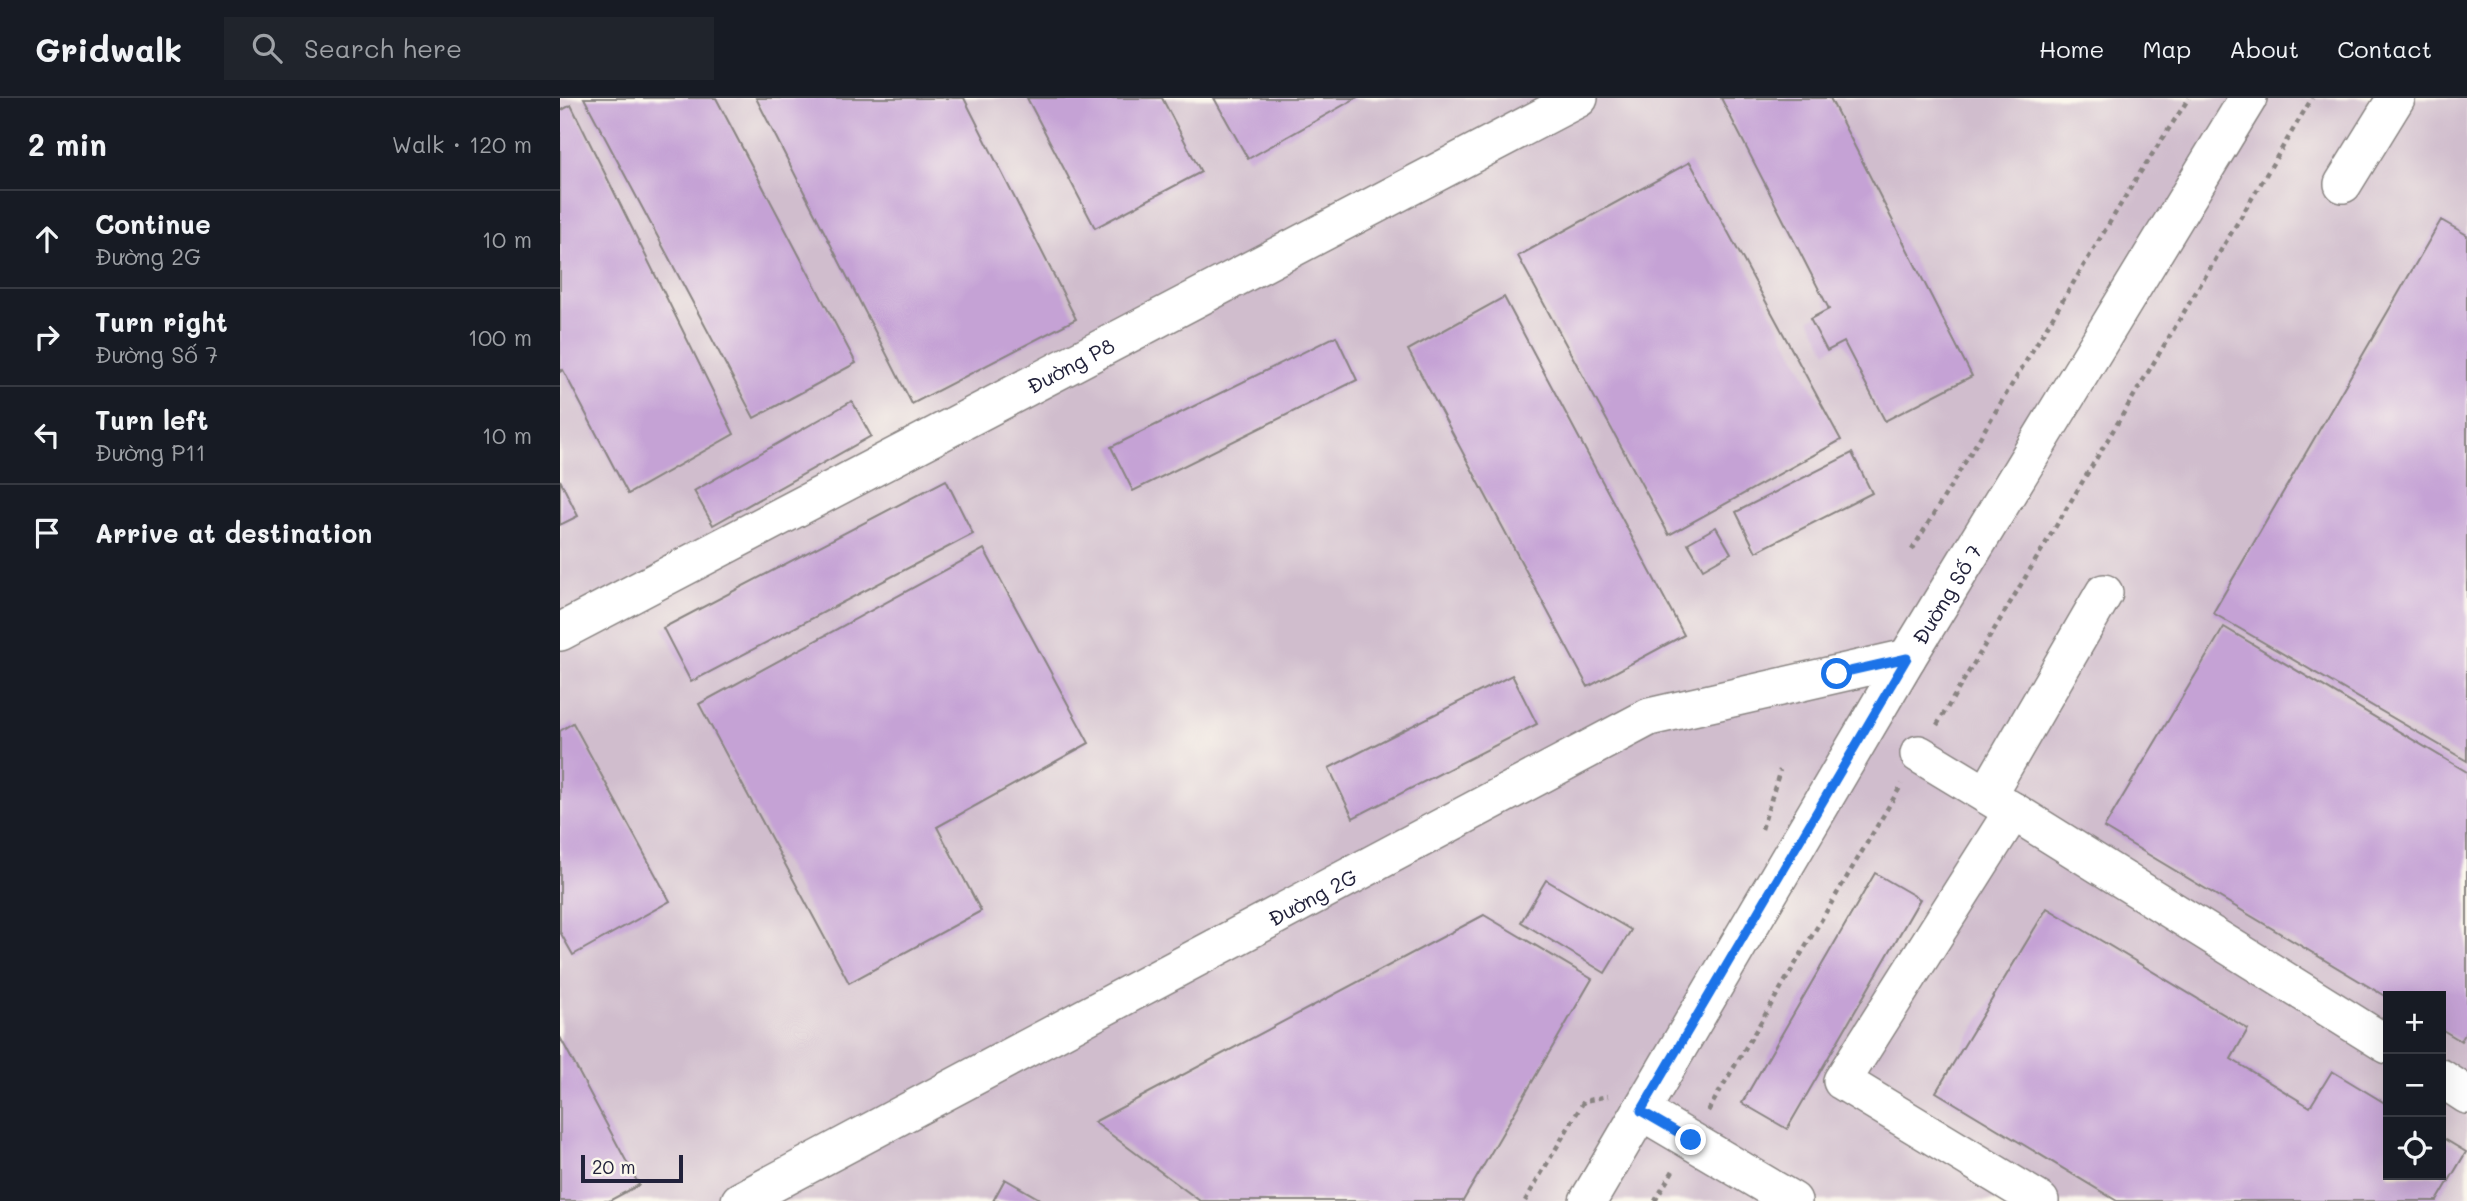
<!DOCTYPE html>
<html lang="en">
<head>
<meta charset="utf-8">
<style>
	body { margin:0; font-family:Mali,sans-serif; background:#20242c; color:#f1f3f6 }
	.controls { position:absolute; right:21px; bottom:21px; display:grid; overflow:hidden; border-radius:0px; box-shadow:0 7px 28px #0002 }
	.controls button { width:63px; height:63px; display:grid; place-items:center; padding:0; border:0; border-bottom:2px solid #363941; background:#171b24; color:#f1f3f6; font:35px sans-serif }
	.scale { position:absolute; left:21px; bottom:18px; width:102px; box-sizing:border-box; padding-left:7px; border:4px solid #22223b; border-top:0; font-size:19px; line-height:24px; white-space:nowrap; color:#22223b; -webkit-text-stroke:5px #fbf7ec; paint-order:stroke }
	.stop { position:absolute; width:21px; height:21px; margin:-16px; border:5px solid #1a73e8; border-radius:50%; background:#fff }
	.stop.end { background:#1a73e8; border-color:#fff; box-shadow:0 2px 7px #0008 }
	.list { margin:0; padding:0; list-style:none }
	h2 { display:flex; justify-content:space-between; align-items:center; height:91px; margin:0; padding:0 28px; font-size:30px }
	h2 small { font-size:23px; font-weight:400; color:#9ea1a6 }
	.list li { display:grid; grid-template-columns:46px 1fr auto; gap:21px; align-items:center; box-sizing:border-box; height:98px; padding:0 28px; border-top:2px solid #363941 }
	.list b { display:block; font-size:26px; white-space:nowrap }
	.list p { margin:0; font-size:23px; white-space:nowrap; color:#9ea1a6 }
	.list em { font-size:23px; font-style:normal; color:#9ea1a6 }
	.icon { flex:none; width:38px; height:38px; fill:none; stroke:currentColor; stroke-width:2; stroke-linecap:round; stroke-linejoin:round }
	.map { position:relative; flex:none; width:1907px; height:1103px; overflow:hidden }
	header { display:flex; align-items:center; gap:42px; box-sizing:border-box; height:98px; padding:0 35px; background:#171b24; border-bottom:2px solid #363941 }
	header strong { font-size:33px }
	nav { display:flex; gap:38px; margin-inline-start:auto; font-size:24px }
	.search { width:490px; height:63px; background:#20242c; display:flex; align-items:center; gap:18px; box-sizing:border-box; padding:0 24px; border-radius:0px; color:#9ea1a6; font-size:26px }
	main { display:flex }
	aside { flex:1; background:#171b24 }
	.map>svg:first-child { display:block }
	.industrial { fill:#d0bdcd; fill-rule:evenodd }
	.building { fill:#c5a2d5 }
	.lines { fill:none; stroke-linecap:round; stroke-linejoin:round }
	.minor-casing { stroke:#898482; stroke-width:40 }
	.path { stroke:#898482; stroke-width:4.5; stroke-dasharray:5 5; stroke-linecap:butt }
	.minor { stroke:#fff; stroke-width:37 }
	.route { stroke:#1a73e8; stroke-width:9 }
	.labels { text-anchor:middle; dominant-baseline:central; stroke-width:6; stroke-linejoin:round; paint-order:stroke }
	.street-label { font-size:21px; fill:#22223b; stroke:#fbf7ec }
</style>
</head>
<body>
<header>
<strong>Gridwalk</strong>
<div class="search"><svg class="icon" aria-label="search" viewBox="0 0 24 24"><circle cx="10" cy="10" r="6"/><path d="M15 15l6 6"/></svg>Search here</div>
<nav><a>Home</a><a>Map</a><a>About</a><a>Contact</a></nav>
</header>
<main>
<aside>
<h2>2 min<small>Walk · 120 m</small></h2>
<ul class="list">
<li><svg class="icon" aria-label="ahead" viewBox="0 0 24 24"><path d="M12 20V5M6 11l6-6 6 6"/></svg><div><b>Continue</b><p>Đường 2G</p></div><em>10 m</em></li>
<li><svg class="icon" aria-label="right" viewBox="0 0 24 24"><path d="M7 20v-9h11M14 6l5 5-5 5"/></svg><div><b>Turn right</b><p>Đường Số 7</p></div><em>100 m</em></li>
<li><svg class="icon" aria-label="left" viewBox="0 0 24 24"><path d="M17 20v-9H6M10 6l-5 5 5 5"/></svg><div><b>Turn left</b><p>Đường P11</p></div><em>10 m</em></li>
<li><svg class="icon" aria-label="arrive" viewBox="0 0 24 24"><path d="M6 21V4h12l-3 4 3 4H6"/></svg><div><b>Arrive at destination</b></div></li>
</ul>
</aside>
<div class="map">
<svg width="1907" height="1103" viewBox="0 0 1907 1103">
	<rect width="100%" height="100%" fill="#fbf7ec"/>
	<filter id="ink" filterUnits="userSpaceOnUse"><feTurbulence type="fractalNoise" baseFrequency=".0143" numOctaves="2"/><feDisplacementMap in="SourceGraphic" scale="14" xChannelSelector="R" yChannelSelector="G"/><feConvolveMatrix kernelMatrix="1 2 1 2 8 2 1 2 1" color-interpolation-filters="sRGB"/></filter>
	<filter id="wash" filterUnits="userSpaceOnUse"><feTurbulence type="fractalNoise" baseFrequency=".00686" numOctaves="4" result="noise"/><feDisplacementMap in="SourceGraphic" scale="28" xChannelSelector="R" yChannelSelector="G"/><feGaussianBlur stdDeviation="1.57" result="paint"/><feColorMatrix in="noise" values="0 0 0 0 0 0 0 0 0 0 0 0 0 0 0 0 0 1.4 0 .05"/><feComposite in="paint" operator="in"/></filter>
	<g filter="url(#wash)">
		<rect width="100%" height="100%" fill="#f0e5ca"/>
		<path class="industrial" d="M0,0H1907V1103H0ZM1828,898H1881V1077H1828Z"/>
		<g id="blocks">
			<path class="building" d="M24,0H156L296,265L194,320Z
				M196,0H404L516,221L352,306Z
				M467,0H602L641,74L535,130Z
				M654,0H796L688,61Z
				M1161,0H1270L1412,278L1325,323L1284,244L1267,253L1250,221L1269,211Z
				M11,7L174,336L68,396L3,272L0,274V13Z
				M1130,64L1281,342L1109,437L958,158Z
				M1881,122L1907,137V663L1653,515Z
				M944,199L1124,537L1028,589L848,252Z
				M776,238L797,282L573,393L551,349Z
				M292,303L311,338L153,427L134,393Z
				M1292,355L1312,395L1196,454L1176,414Z
				M0,382L18,418L0,427Z
				M386,382L413,436L131,584L103,530Z
				M1156,429L1171,455L1143,471L1128,445Z
				M424,451L529,645L377,729L421,813L289,885L139,606Z
				M1664,529L1907,674V933L1901,943L1881,931V898L1828,900L1544,730Z
				M952,577L977,626L793,720L769,670Z
				M13,625L110,803L13,857L0,834V633Z
				M1315,775L1360,801L1227,1031L1182,1005Z
				M986,782L1071,832L1045,875L961,824Z
				M1487,810L1688,931L1671,961L1750,1009L1772,973L1828,1007V1077H1881V1039L1906,1054L1877,1103H1557L1376,994Z
				M924,817L1032,881L903,1103H640L534,1024Z
				M0,939L79,1087L49,1103H0Z
				M445,1081L483,1103H433Z"/>
		</g>
	</g>
	<g filter="url(#ink)">
		<use href="#blocks" fill-opacity="0" stroke="#898482" stroke-width="2"/>
		<g class="lines">
			<g class="minor-casing">
				<g id="minor">
					<path d="M1783,86L1836,0"/>
					<path id="s1" d="M0,534L1019,0"/>
					<path d="M1359,656L1453,713L1282,983L1480,1103"/>
					<path d="M1427,697L1544,495"/>
					<path d="M1453,713L1828,947"/>
					<path d="M1881,980L1907,997"/>
					<path d="M1081,1013L1233,1103"/>
					<path id="s2" d="M180,1103L1089,619L1347,560"/>
					<path id="s3" d="M1028,1103L1347,560L1688,0"/>
				</g>
			</g>
			<path class="path" d="M1352,452L1576,81L1629,0
				M1377,627L1752,0
				M1202,731L1220,672
				M1148,1013L1342,686
				M965,1103L1024,1003L1048,998
				M1095,1103L1114,1071"/>
			<use href="#minor" class="minor"/>
		</g>
	</g>
	<g class="lines" filter="url(#ink)">
		<path class="route" d="M1131,1042L1081,1013L1347,560L1277,576"/>
	</g>
	<g class="labels">
		<g class="street-label">
			<text stroke="none"><textPath href="#s1" startOffset="576">Đường P8</textPath></text>
			<text stroke="none"><textPath href="#s3" startOffset="705">Đường Số 7</textPath></text>
			<text stroke="none"><textPath href="#s2" startOffset="648">Đường 2G</textPath></text>
		</g>
	</g>
</svg>
<div class="controls">
<button>+</button>
<button>−</button>
<button><svg class="icon" aria-label="locate" viewBox="0 0 24 24"><circle cx="12" cy="12" r="6"/><path d="M12 2v4M12 18v4M2 12h4M18 12h4"/></svg></button>
</div>
<div class="scale">20 m</div>
<div class="stop" style="left:1277px;top:576px"></div>
<div class="stop end" style="left:1131px;top:1042px"></div>
</div>
</main>
</body>
</html>
